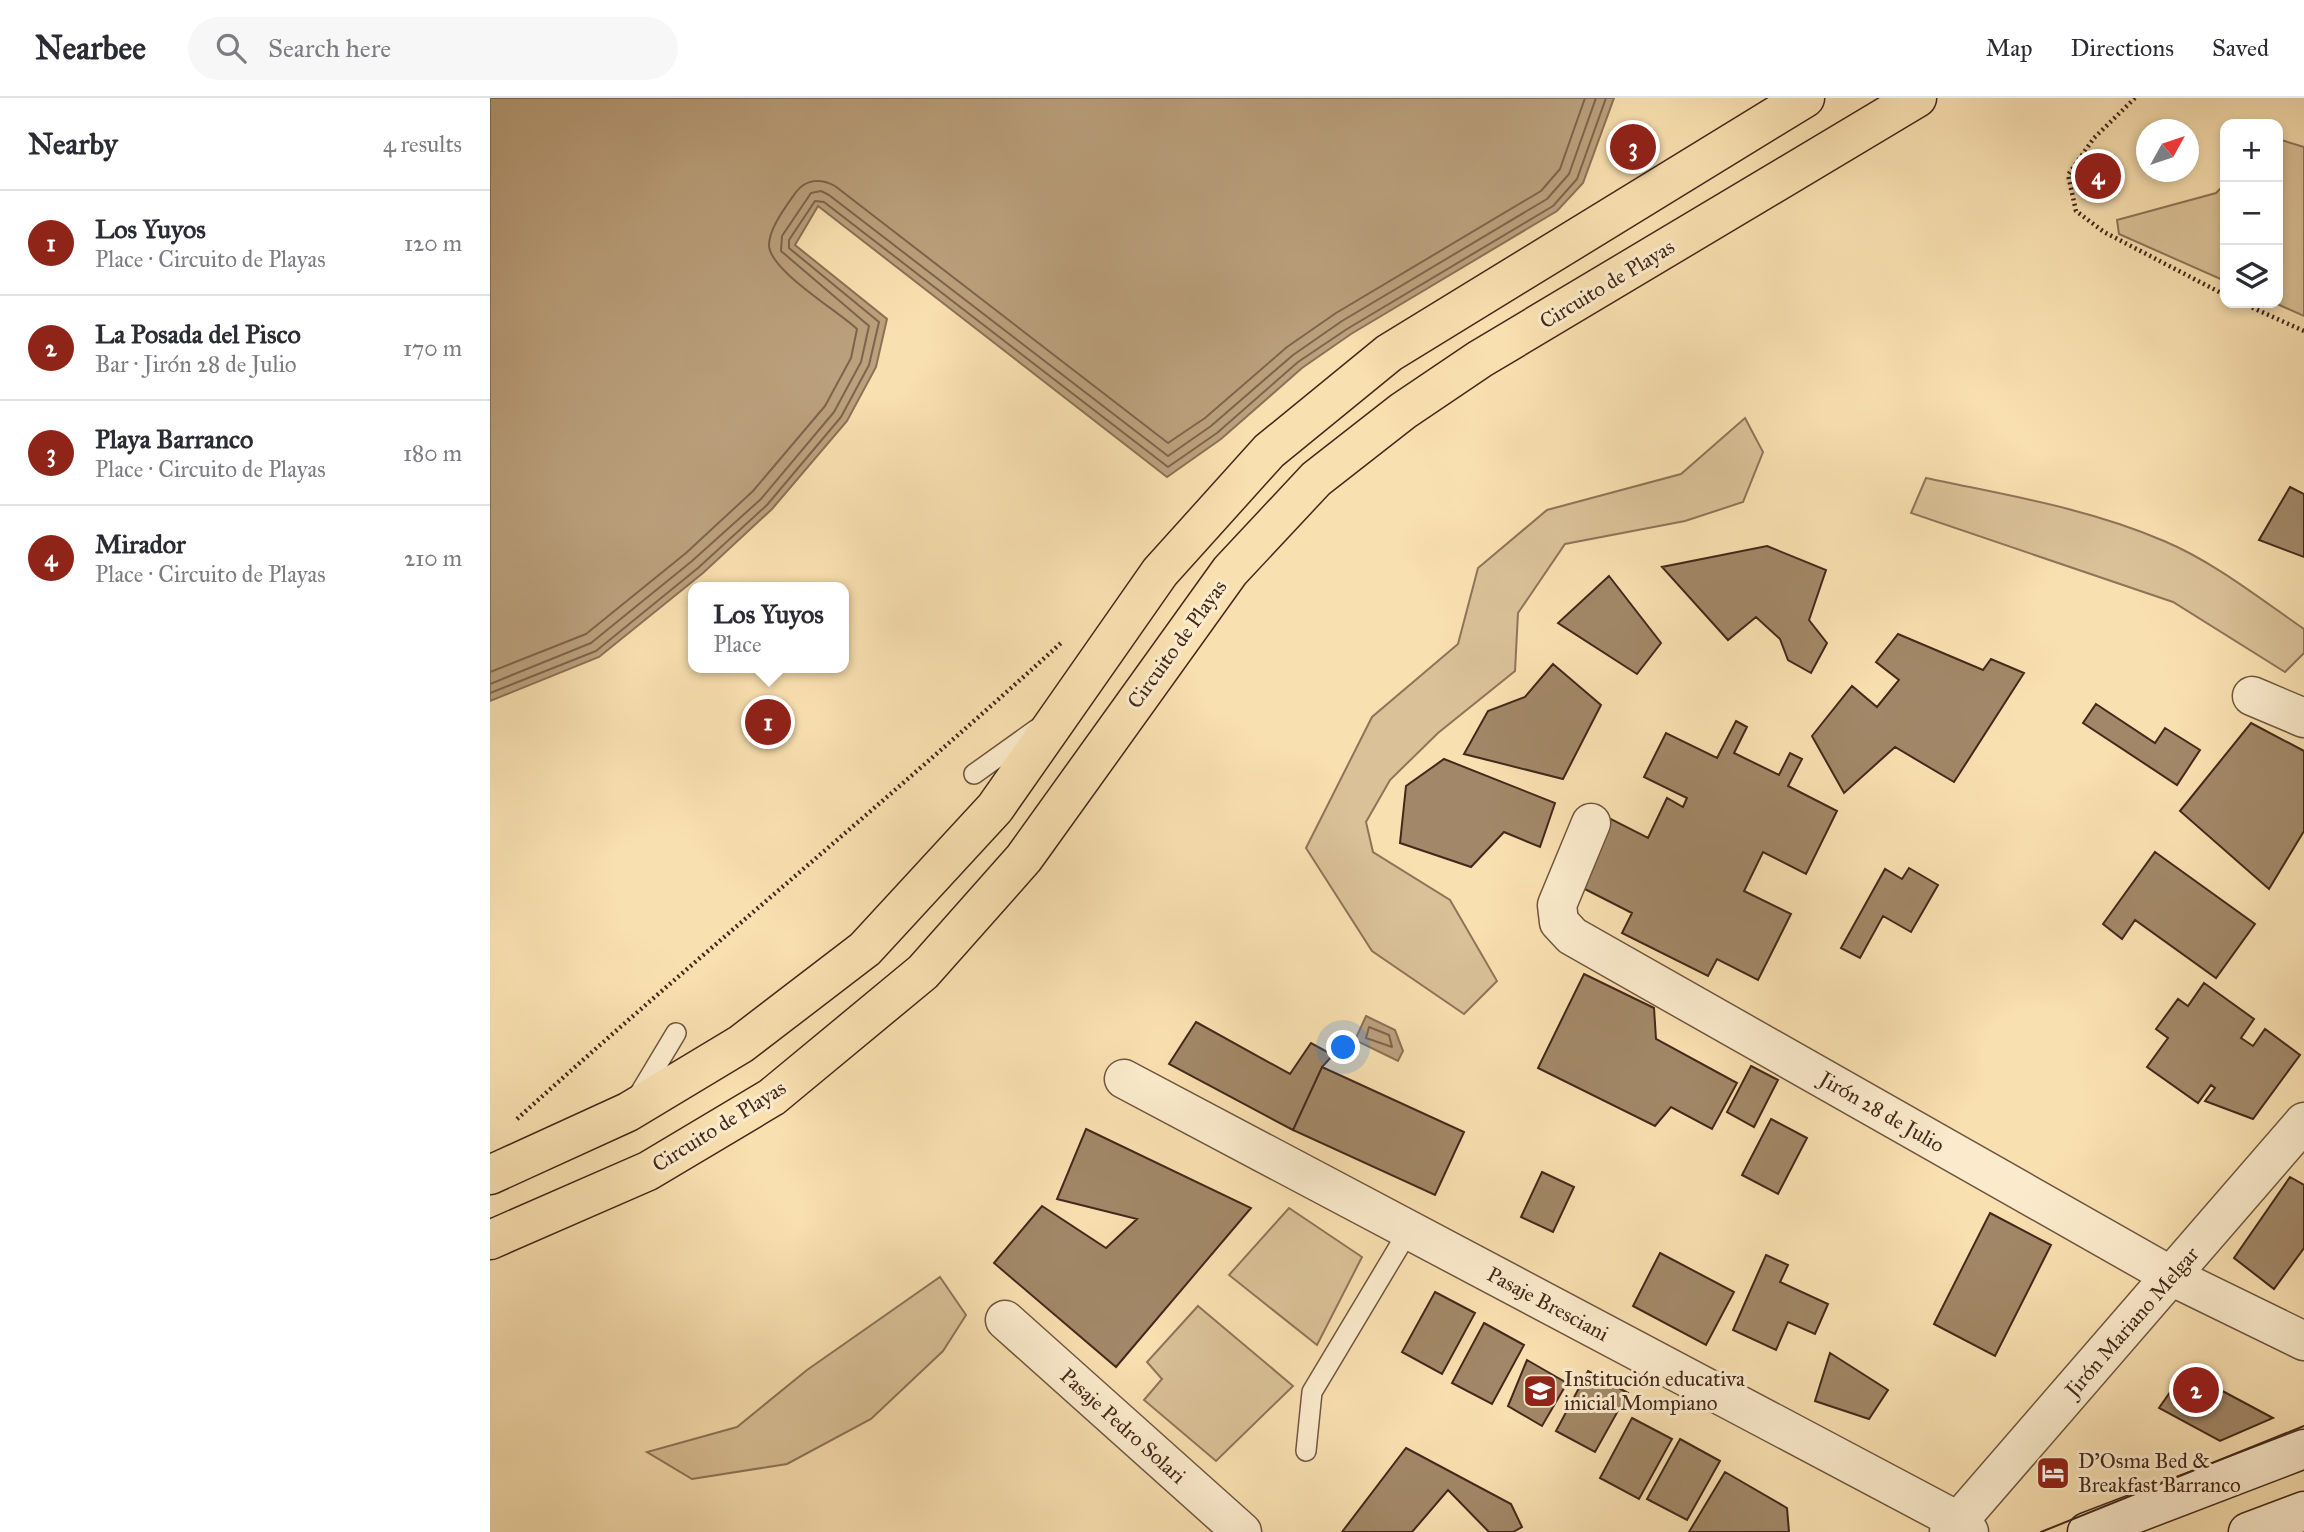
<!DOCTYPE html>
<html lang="en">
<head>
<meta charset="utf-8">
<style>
	body { margin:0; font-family:"IM FELL Great Primer",serif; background:#f7f7f7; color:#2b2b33 }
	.controls { position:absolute; right:21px; top:21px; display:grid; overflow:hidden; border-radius:14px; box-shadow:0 4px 10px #0003 }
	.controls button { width:63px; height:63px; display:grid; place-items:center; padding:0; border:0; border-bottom:2px solid #e1e1e2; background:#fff; color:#2b2b33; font:35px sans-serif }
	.compass { position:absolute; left:1646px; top:21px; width:63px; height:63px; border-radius:50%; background:#fff; box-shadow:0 4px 10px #0003; rotate:50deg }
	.you { position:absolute; left:854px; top:950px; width:24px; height:24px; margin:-18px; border:5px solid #fff; border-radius:50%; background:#1a73e8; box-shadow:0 0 0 10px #1a73e833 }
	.badge { display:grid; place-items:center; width:46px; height:46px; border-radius:50%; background:#8f2418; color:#fff; font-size:23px; font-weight:700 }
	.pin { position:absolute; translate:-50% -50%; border:4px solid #fff; box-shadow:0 2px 7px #0006 }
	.popup { position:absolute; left:198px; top:484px; width:161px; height:91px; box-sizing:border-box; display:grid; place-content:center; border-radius:14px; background:#fff; filter:drop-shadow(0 2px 5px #0005); font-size:23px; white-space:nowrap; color:#7c7c81 }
	.popup b { font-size:26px; color:#2b2b33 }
	.popup::after { content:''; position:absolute; left:50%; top:100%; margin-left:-14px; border:14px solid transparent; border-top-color:#fff }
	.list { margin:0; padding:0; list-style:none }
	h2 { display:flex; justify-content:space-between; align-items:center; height:91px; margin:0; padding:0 28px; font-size:30px }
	h2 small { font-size:23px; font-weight:400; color:#7c7c81 }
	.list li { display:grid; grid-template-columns:46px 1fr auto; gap:21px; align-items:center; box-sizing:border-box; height:105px; padding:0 28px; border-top:2px solid #e1e1e2 }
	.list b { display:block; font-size:26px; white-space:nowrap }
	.list p { margin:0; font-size:23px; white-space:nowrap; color:#7c7c81 }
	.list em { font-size:23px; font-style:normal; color:#7c7c81 }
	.icon { flex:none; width:38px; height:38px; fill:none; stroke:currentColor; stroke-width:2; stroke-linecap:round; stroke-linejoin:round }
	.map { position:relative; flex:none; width:1814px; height:1434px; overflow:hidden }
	header { display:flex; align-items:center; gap:42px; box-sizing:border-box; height:98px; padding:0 35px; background:#fff; border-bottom:2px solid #e1e1e2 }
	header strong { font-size:33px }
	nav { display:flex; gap:38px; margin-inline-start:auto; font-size:24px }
	.search { width:490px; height:63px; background:#f7f7f7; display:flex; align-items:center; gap:18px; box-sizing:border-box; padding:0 24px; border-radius:38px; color:#7c7c81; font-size:26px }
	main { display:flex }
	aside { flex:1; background:#fff }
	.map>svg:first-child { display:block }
	.green { fill:#dac197; stroke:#8e7459; stroke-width:2 }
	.water { fill:#bba17d; stroke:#8b7156; stroke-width:2 }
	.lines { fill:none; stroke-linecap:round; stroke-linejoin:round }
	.shore { stroke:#7f644c; stroke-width:2 }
	.building { fill:#a28868; stroke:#43281b; stroke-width:2 }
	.service-casing { stroke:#705640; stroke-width:22 }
	.minor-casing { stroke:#705640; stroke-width:41 }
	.secondary-casing { stroke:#43281b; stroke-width:41 }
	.trunk-casing { stroke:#43281b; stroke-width:41 }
	.path { stroke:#43281b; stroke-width:4.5; stroke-dasharray:2 3.5; stroke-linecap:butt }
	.service { stroke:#fbebcc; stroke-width:19 }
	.minor { stroke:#fbebcc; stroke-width:38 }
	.secondary { stroke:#fbebcc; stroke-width:38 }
	.trunk { stroke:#f9e0b0; stroke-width:38 }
	.tram { stroke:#43281b; stroke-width:2 }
	.labels { text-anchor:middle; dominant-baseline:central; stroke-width:6; stroke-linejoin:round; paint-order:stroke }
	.street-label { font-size:21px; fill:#43281b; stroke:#fbebcc }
	.poi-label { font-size:21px; fill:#43281b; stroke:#fbebcc; text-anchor:start }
</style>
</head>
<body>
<header>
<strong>Nearbee</strong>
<div class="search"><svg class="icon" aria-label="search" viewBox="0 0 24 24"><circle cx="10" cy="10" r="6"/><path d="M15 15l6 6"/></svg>Search here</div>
<nav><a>Map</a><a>Directions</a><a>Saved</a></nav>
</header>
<main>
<aside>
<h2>Nearby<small>4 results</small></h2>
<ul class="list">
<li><span class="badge">1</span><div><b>Los Yuyos</b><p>Place · Circuito de Playas</p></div><em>120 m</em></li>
<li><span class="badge">2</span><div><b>La Posada del Pisco</b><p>Bar · Jirón 28 de Julio</p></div><em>170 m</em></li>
<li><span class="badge">3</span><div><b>Playa Barranco</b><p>Place · Circuito de Playas</p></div><em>180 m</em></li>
<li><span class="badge">4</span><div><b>Mirador</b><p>Place · Circuito de Playas</p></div><em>210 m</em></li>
</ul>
</aside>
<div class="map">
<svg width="1814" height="1434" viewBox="0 0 1814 1434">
	<rect width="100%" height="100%" fill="#f9e0b0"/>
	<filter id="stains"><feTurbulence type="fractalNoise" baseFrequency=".00286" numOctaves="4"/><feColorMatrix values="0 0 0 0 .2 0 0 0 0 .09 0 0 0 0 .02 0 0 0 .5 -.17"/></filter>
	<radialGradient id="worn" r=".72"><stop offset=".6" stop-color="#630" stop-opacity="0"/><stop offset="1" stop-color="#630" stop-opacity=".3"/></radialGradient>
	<path class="green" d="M1788,41L1814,49V218L1785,205H1788Z
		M1735,86V183L1629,136L1627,122L1726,95Z
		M1255,320L1273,354L1253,404L1195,423L1075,446L1028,515L1025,573L948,635L900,682L876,724L883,754L960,802L1007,883L974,916L882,853L816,750L882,619L968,546L988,470L1057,412L1191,376Z
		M1436,380C1515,397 1598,410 1674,443C1724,464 1769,500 1814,531V555L1795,574L1683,504L1421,415Z
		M799,1110L872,1159L827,1247L739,1177Z
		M450,1179L476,1217L453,1253L381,1321L297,1366L202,1381L157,1354L247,1329L317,1272Z
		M708,1208L803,1288L726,1363L654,1302L672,1281L657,1264Z"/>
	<path class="water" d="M0,0H1124L1093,85L1067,113L861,236L812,270L731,341L677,379L328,108L305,147L397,221L386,269L357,323L282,411L213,475L109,559L0,603Z
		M876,918L905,932L913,953L908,963L865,942Z"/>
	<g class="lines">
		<path class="shore" d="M0,574L96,536L196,455L263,393L335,308L361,260L367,231C348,213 279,172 279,147C279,130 297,107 306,94C316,81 331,80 345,88L678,345L715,320L797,249L846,215L1051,93L1070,71L1095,0
			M0,586L101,545L202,463L271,401L344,314L371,264L379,228L291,153L292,138L321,95L331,93L339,97L678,358L721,328L803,257L852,223L1057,101L1079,76L1106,0
			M0,595L106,553L208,470L277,407L351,319L379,267L389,224L299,150V142L325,103L334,104L678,369L727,335L808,264L857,231L1063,108L1087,81L1116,0
			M879,929L899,937L902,949L876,940Z"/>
	</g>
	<path class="building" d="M1800,389L1814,396V459L1769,442Z
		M1277,448L1336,472L1319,522L1337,545L1321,575L1298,562L1290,541L1266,519L1238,542L1172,469Z
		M1119,478L1171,545L1147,576L1068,525Z
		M1408,536L1493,572L1501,561L1534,575L1464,684L1405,649L1354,695L1322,638L1362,588L1387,609L1409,582L1386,564Z
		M1063,566L1111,607L1073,681L974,656L998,613L1035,599Z
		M1606,606L1665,645L1675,630L1710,652L1687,687L1593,625Z
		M1246,623L1257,629L1244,655L1289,677L1300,655L1312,661L1298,688L1347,713L1316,776L1273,754L1254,793L1301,816L1268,882L1227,861L1218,878L1132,835L1142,815L1081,784L1115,718L1158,740L1177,700L1193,709L1197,700L1154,679L1176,635L1227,660Z
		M1761,625L1814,653V733L1779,791L1690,713Z
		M954,661L1065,705L1050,749L1014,734L981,769L910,745L916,688Z
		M1665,754L1765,826L1726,880L1645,822L1632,841L1613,826Z
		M1419,770L1448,787L1421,834L1393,818L1370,860L1351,850L1395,771L1412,781Z
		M1094,876L1164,910L1166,941L1247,985L1222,1031L1181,1009L1165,1028L1048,970Z
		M1714,885L1764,921L1751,940L1763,948L1775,931L1810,957L1763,1021L1715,1003L1725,990L1721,987L1708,1005L1657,969L1678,940L1666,931L1688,901L1698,908Z
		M706,924L800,976L821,945L843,957L832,969L803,1032L679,966Z
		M1261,968L1288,982L1264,1029L1237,1014Z
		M832,969L974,1034L945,1097L803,1032Z
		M1281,1021L1317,1040L1288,1096L1252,1077Z
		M596,1031L761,1110L626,1269L504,1165L552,1108L616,1150L647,1121L567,1101Z
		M1052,1074L1084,1089L1063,1134L1031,1119Z
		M1800,1079L1814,1087V1150L1784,1191L1744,1160Z
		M1500,1115L1561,1147L1505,1258L1444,1226Z
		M1170,1155L1244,1194L1216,1247L1143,1208Z
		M1276,1157L1298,1167L1290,1184L1338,1206L1325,1236L1298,1224L1286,1252L1243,1232Z
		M945,1194L985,1215L952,1276L912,1254Z
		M994,1225L1034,1247L1002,1306L962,1285Z
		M1340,1255L1398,1292L1379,1321L1325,1303Z
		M1037,1262L1077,1285L1052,1328L1018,1308Z
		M1098,1273L1138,1295L1105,1354L1066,1333Z
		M1695,1273L1783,1320L1730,1343L1669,1310Z
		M1142,1320L1182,1341L1149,1401L1110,1380Z
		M1190,1341L1230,1363L1197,1422L1157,1401Z
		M916,1350L1021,1406L1032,1429L1023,1434H999L958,1392L922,1434H852Z
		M1235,1374L1297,1410L1299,1434H1199Z"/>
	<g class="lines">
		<g class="service-casing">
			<path id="service" d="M484,676L547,631
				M147,1000L186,935
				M816,1353L822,1294L919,1132"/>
		</g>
		<g class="minor-casing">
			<path id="minor" d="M1762,598L1814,620
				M1101,725L1067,807L1069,824L1082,838L1683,1179L1814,1243
				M634,981L1468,1423L1479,1434
				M515,1222L752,1434
				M1459,1434L1814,1024"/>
		</g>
		<g class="secondary-casing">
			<path id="secondary" d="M1597,1434L1814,1351
				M1758,1434L1814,1413"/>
		</g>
		<g class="trunk-casing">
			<path id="trunk" d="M0,1077L138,1014L251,946L375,851L505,710L670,474L779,353L899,255L1315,0
				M0,1142L158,1073L282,999L433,874L534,760L740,473L826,381L913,313L990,261L1427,0"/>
		</g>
		<path class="path" d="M1645,0L1604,40L1578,77L1586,113L1614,134L1735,197
			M1752,205L1814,233
			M27,1021C206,859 393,707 571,545"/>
		<use href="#service" class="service"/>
		<use href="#minor" class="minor"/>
		<use href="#secondary" class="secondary"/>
		<use href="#trunk" class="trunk"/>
		<path class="tram" d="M1551,1434L1814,1328"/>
	</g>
	<defs>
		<g id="school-square" transform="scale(1.75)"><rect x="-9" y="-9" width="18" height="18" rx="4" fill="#8f2418" stroke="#fbebcc"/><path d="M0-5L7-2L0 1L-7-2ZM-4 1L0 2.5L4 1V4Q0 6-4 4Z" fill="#fff"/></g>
		<g id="hotel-square" transform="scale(1.75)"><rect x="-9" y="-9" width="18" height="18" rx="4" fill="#8f2418" stroke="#fbebcc"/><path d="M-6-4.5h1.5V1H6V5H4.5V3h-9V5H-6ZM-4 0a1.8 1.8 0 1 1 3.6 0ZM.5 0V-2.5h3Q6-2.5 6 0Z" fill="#fff"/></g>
	</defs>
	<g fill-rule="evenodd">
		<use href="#school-square" x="1050" y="1293"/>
		<use href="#hotel-square" x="1563" y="1375"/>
	</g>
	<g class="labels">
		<g class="street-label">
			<text transform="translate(1117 186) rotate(-31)">Circuito de Playas</text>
			<text transform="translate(687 546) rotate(-54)">Circuito de Playas</text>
			<text transform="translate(1392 1014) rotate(30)">Jirón 28 de Julio</text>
			<text transform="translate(229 1028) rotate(-32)">Circuito de Playas</text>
			<text transform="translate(1058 1206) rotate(28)">Pasaje Bresciani</text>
			<text transform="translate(1642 1224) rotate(-49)">Jirón Mariano Melgar</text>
			<text transform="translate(633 1328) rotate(42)">Pasaje Pedro Solari</text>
		</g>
		<g class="poi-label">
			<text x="1074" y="1281">Institución educativa<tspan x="1074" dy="24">inicial Mompiano</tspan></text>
			<text x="1588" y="1363">D'Osma Bed &amp;<tspan x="1588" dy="24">Breakfast Barranco</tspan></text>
		</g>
	</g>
	<rect width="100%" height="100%" filter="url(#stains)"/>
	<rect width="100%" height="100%" fill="url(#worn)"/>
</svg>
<div class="controls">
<button>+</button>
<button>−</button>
<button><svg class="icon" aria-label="layers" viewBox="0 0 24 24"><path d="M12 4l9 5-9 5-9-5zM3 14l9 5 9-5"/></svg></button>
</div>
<svg class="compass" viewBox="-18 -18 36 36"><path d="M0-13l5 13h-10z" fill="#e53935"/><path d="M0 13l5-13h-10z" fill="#7c7c81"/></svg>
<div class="you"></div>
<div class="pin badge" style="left:278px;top:624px">1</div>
<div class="popup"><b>Los Yuyos</b>Place</div>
<div class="pin badge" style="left:1706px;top:1292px">2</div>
<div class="pin badge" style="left:1143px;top:49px">3</div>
<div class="pin badge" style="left:1608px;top:78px">4</div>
</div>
</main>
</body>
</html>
